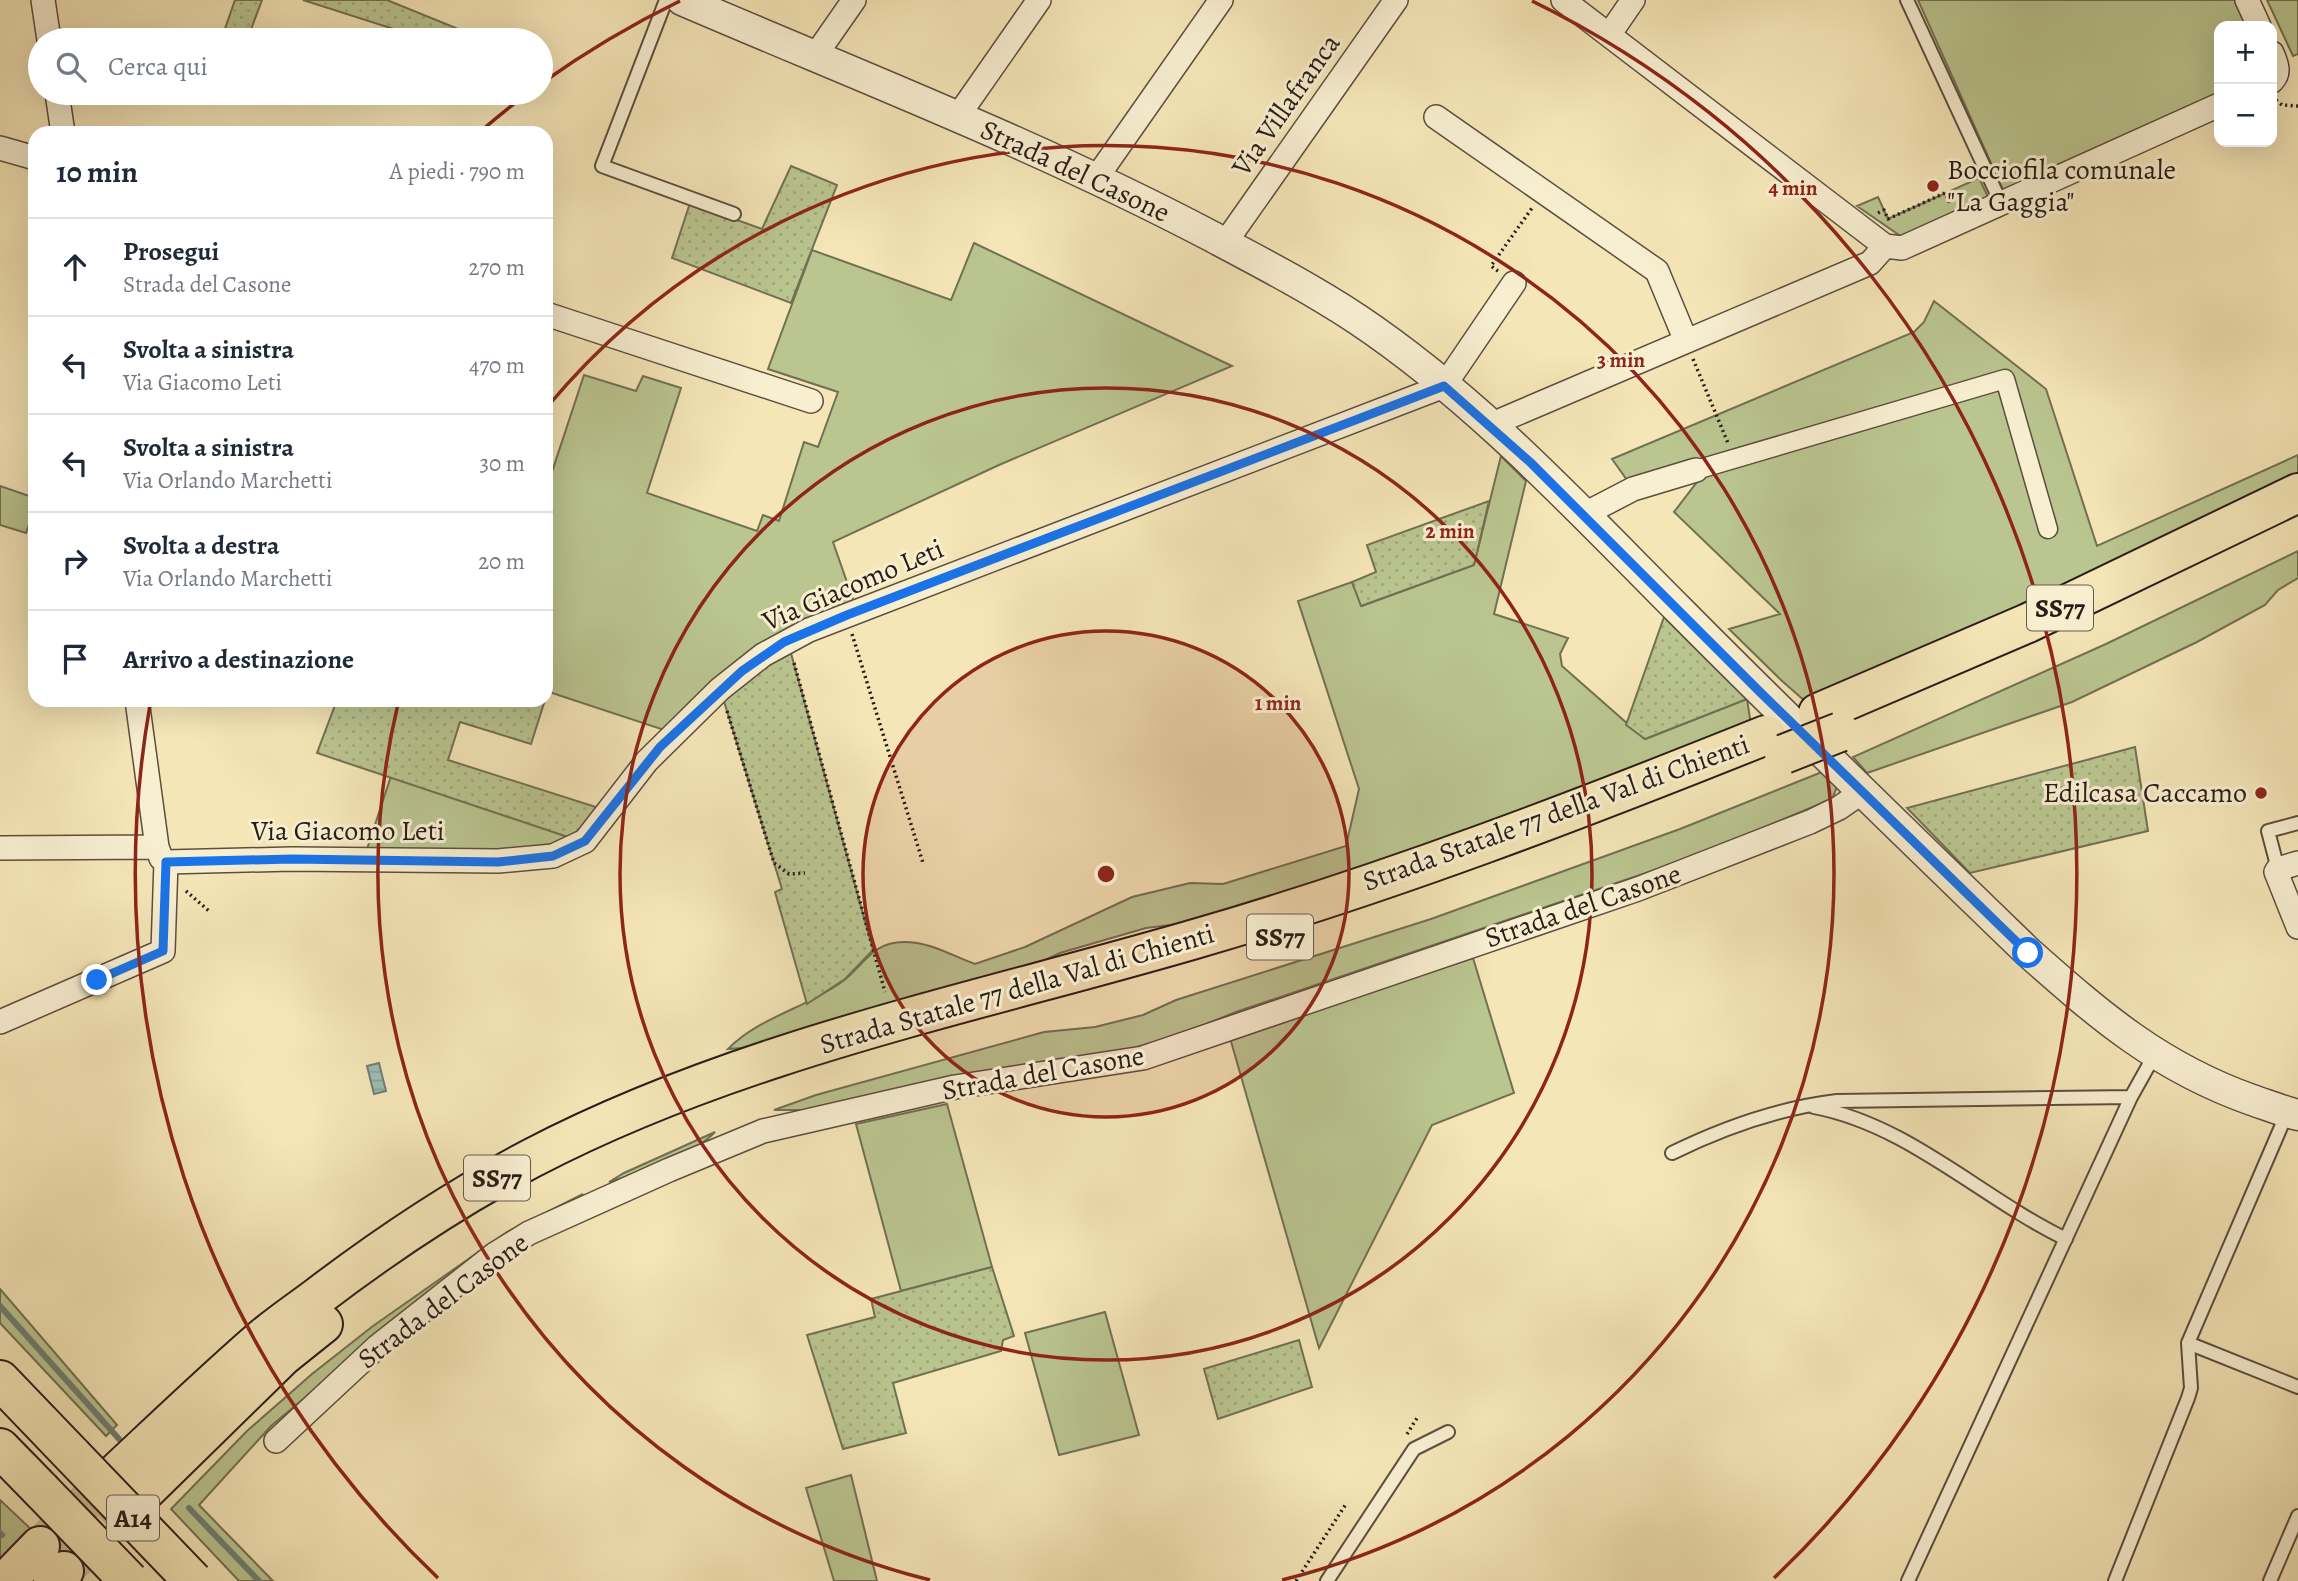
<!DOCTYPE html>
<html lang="it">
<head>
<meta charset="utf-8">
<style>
	body { margin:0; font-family:Alegreya,serif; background:#f2f2f3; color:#1f2937 }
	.controls { position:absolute; right:21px; top:21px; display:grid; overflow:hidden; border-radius:14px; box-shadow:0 7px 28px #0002 }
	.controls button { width:63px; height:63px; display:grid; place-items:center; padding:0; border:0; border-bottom:2px solid #e0e1e3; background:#fff; color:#1f2937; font:35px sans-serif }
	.stop { position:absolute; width:21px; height:21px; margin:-16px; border:5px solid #1a73e8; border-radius:50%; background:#fff }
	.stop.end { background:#1a73e8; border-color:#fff; box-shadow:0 2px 7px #0008 }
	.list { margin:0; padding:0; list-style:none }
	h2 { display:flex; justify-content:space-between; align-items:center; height:91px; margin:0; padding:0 28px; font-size:30px }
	h2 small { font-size:23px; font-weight:400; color:#747a83 }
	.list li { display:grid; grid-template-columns:46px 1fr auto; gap:21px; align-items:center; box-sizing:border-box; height:98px; padding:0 28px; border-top:2px solid #e0e1e3 }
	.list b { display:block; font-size:26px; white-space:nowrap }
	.list p { margin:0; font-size:23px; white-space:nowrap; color:#747a83 }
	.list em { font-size:23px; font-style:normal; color:#747a83 }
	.icon { flex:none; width:38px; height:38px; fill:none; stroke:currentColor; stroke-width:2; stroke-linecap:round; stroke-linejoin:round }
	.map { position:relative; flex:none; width:2298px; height:1581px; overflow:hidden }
	.search { position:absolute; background:#fff; box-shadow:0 7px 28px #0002; left:28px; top:28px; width:525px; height:77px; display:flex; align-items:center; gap:18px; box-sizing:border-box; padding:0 24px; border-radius:38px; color:#747a83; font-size:26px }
	.panel { position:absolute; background:#fff; box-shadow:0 7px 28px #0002; left:28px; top:126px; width:525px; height:581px; border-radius:21px }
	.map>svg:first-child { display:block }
	.green { fill:#bac590; stroke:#727054; stroke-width:2 }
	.garden { fill:url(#garden-dots); stroke:#727054; stroke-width:2 }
	.water { fill:url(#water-rules); stroke:#6f7d75; stroke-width:2 }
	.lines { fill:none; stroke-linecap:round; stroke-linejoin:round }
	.stream { stroke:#6f7d75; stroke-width:6 }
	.trunk-tunnel { stroke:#ccbe98; stroke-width:38; stroke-dasharray:38 19; stroke-linecap:butt }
	.service-casing { stroke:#5c4e3f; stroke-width:16 }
	.pedestrian-casing { stroke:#5c4e3f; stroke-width:21 }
	.minor-casing { stroke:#5c4e3f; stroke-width:26 }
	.tertiary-casing { stroke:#5c4e3f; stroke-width:33 }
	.trunk-casing { stroke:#291c17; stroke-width:42 }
	.motorway-casing { stroke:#291c17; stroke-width:42 }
	.path { stroke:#291c17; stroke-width:3.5; stroke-dasharray:2 3.5; stroke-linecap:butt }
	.service { stroke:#f8efd1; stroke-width:12 }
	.pedestrian { stroke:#f8efd1; stroke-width:18 }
	.minor { stroke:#f8efd1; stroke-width:23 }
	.tertiary { stroke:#f8efd1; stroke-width:30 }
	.trunk { stroke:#f5e6b8; stroke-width:38 }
	.motorway { stroke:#f5e6b8; stroke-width:38 }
	.trunk-bridge-casing { stroke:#291c17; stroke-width:42; stroke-linecap:butt }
	.motorway-bridge-casing { stroke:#291c17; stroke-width:42; stroke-linecap:butt }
	.trunk-bridge { stroke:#f5e6b8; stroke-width:38 }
	.motorway-bridge { stroke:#f5e6b8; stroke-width:38 }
	.route { stroke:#1a73e8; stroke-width:9 }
	.ring { fill:none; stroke:#8f2418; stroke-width:3.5 }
	.poi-dot { fill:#8f2418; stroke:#f8efd1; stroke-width:2.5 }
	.labels { text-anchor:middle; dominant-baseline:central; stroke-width:6; stroke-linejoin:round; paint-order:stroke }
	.shield { fill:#f8efd1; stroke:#675b4f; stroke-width:2 }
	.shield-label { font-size:26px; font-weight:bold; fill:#291c17 }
	.street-label { font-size:28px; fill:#291c17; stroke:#f8efd1 }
	.poi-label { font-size:28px; fill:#291c17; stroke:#f8efd1; text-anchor:start }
	.centre { fill:#8f2418; stroke:#f8efd1; stroke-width:3.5 }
	.ring-label { font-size:21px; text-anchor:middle; font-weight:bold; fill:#8f2418; stroke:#f8efd1; stroke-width:6; stroke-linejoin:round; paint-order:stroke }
</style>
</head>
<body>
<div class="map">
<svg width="2298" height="1581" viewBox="0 0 2298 1581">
	<defs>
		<pattern id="garden-dots" width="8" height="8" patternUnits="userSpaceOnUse" patternTransform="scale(1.75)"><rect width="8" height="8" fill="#bac590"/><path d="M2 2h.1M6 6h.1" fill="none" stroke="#a0a97b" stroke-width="1.8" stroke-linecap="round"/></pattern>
		<pattern id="water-rules" width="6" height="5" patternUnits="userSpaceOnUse" patternTransform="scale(1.75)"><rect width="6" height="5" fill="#9dbeb4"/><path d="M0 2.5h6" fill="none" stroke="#87a39a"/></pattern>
	</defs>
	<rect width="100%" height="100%" fill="#f5e6b8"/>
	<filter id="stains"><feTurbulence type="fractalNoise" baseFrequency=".00286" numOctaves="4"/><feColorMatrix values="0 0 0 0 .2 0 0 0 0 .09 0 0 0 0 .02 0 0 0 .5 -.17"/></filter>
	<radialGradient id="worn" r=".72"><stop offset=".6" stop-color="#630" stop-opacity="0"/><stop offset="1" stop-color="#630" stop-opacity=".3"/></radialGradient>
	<path class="green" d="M1918,0H2236L2248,26H2219V94L2003,190Z
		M2267,0H2298V54L2293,56Z
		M1979,178L1988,197L1902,237L1857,206L1878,197L1888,219Z
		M974,243L1232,366L999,465L833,542L855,605L664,730L546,691V490L584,375L636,391L643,376L681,388L647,493L757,531L763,515L779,521L804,442L818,447L838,392L768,369L812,250L951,300Z
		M1934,301L2046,389L2097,546L2298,455V476L2098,571L1806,702L1781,680L1729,629L1780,614L1674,512L1700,478L1627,480L1612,459L1914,332L1924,322Z
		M1501,456L1526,481L1494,614L1568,638L1560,654L1562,666L1645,739L1747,699L1751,725L1622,778L1212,920L1146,928L1060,953L1014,975L742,1048L728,1049C759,1017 807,1008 843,981C864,965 872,942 904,942C931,942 950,955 975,964L1025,947L1132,897L1190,883L1223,884L1346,846L1359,789L1298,601L1352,582L1362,606L1474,565Z
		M0,486L35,498V507L26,533L0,525Z
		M2298,551V578L2278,590L2265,605L2197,642L2072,702L1867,773L1853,757L2106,644Z
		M1822,772L1837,787L1832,799L1690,858L1236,1012L1179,1035L1123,1051L964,1074L817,1110H774L816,1095L1044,1032L1095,1027L1143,1015L1176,1000L1431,919L1680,829Z
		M391,776L571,838L549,848L494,853L367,849Z
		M1473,958L1514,1093L1432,1125L1319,1348L1230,1038Z
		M947,1104L992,1267L901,1291L856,1124Z
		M715,1132C691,1157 643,1172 609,1182L624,1173Z
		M583,1194L508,1237L325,1381L271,1426L199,1505L273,1581H239L171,1509L247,1431L312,1374L373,1326L507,1232Z
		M0,1289L117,1425L106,1436L0,1323Z
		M1105,1312L1139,1435L1059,1455L1025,1333Z
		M851,1475L877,1581H834L806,1488Z
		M0,1500L34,1532L0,1566Z"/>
	<path class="garden" d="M235,0H262L247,40H221Z
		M303,0H387L456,28L452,40H428Z
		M791,166L837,185L791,303L672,258L690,203L762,229Z
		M1489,501L1474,565L1361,606L1352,582L1376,572L1367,545Z
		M1664,617L1747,699L1645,739L1626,725Z
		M789,646L873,950L845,979L807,1004L775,892L782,889L722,695Z
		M337,700H545L531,744L460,722L448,760L599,808L581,832L571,838L317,753Z
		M2135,747L2148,831L1970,873L1907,808Z
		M992,1267L1014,1336L1003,1340L1001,1351L893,1383L906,1433L843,1449L807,1335L875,1317L871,1299Z
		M1299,1340L1312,1387L1218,1419L1204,1369Z"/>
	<path class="water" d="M379,1063L386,1091L374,1094L367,1066Z"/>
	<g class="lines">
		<path class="stream" d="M0,1306L119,1439
			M189,1508L259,1581
			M0,1533L2,1535"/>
		<path class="trunk-tunnel" d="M40,1546L115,1474
			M68,1567L139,1497"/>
		<g class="service-casing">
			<path id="service" d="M666,0L602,166L734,214
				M1907,0L2001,203
				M2278,869L2268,831L2298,823
				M1814,1107C1909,1125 1981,1198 2066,1239
				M1672,1153C1725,1127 1779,1108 1837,1101L2131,1097
				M2188,1343L2298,1387
				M1327,1581L1414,1449L1448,1432
				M1908,1581L2131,1097L2155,1054
				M2115,1581L2188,1398L2191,1388L2188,1343L2287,1113
				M2270,1581L2298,1516"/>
		</g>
		<g class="pedestrian-casing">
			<path id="pedestrian" d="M1696,470L2005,379L2048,529"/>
		</g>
		<g class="minor-casing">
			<path id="minor" d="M43,0L49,40
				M1563,0L1885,246L1902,248L2219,105
				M2247,0L2259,26
				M1609,35L1633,0
				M2272,53C2276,63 2281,72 2272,81
				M815,56L854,0
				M57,93L63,133
				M958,116L1039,0
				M1436,117L1657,271L1686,341
				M0,148L35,158
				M1097,177L1221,0
				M1225,243L1396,0
				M546,314L811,401
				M1490,425L1870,263L1885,246
				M1583,515L1633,489L1696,470
				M0,848L157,847
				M166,862L292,859L498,861L553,856L585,841L647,761L720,689L763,655L809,630L1444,386L1514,283
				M2298,863L2278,869L2276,872L2298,927
				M0,1022L163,951L166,862L161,858L157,847L137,700
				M276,1441L378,1346L495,1254L529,1233L669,1170L763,1131L955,1087L1143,1058L1638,889L1810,822L1839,808L1862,792"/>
		</g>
		<g class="tertiary-casing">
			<path id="tertiary" d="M682,0C859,76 1040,146 1211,236C1260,262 1310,288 1357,319C1478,400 1578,509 1680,611C1794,726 1911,839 2028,952C2100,1016 2159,1067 2252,1100C2267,1105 2282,1111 2298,1115"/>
		</g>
		<g class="trunk-casing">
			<path id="trunk" d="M1818,713L2028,623L2298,493
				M115,1474C162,1430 209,1385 257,1343C275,1327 296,1313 316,1298C384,1246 456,1198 532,1158C739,1050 972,1004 1195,939C1389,883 1579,810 1766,735
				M139,1497L283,1356L323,1324
				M6,1581L40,1546
				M53,1581L64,1571"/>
		</g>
		<g class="motorway-casing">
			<path id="motorway" d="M0,1380L73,1456
				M0,1448L41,1490"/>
		</g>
		<path class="path" d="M2276,100L2282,105L2298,106
			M1878,213L1884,210L1888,219L1945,193L1950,204
			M1498,271L1491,266L1532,208
			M1693,359L1728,443
			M852,634L923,863
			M794,663L885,992
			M727,711L774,863L789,874L805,873
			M186,891L209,911
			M1407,1434L1417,1418
			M1296,1581L1346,1504"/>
		<use href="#service" class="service"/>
		<use href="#pedestrian" class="pedestrian"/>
		<use href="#minor" class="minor"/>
		<use href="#tertiary" class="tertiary"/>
		<use href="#trunk" class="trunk"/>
		<use href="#motorway" class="motorway"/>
		<g class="trunk-bridge-casing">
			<path id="trunk-bridge" d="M1784,754L1840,732"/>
		</g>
		<g class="motorway-bridge-casing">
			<path id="motorway-bridge" d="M73,1456L193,1581
				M41,1490L129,1581"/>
		</g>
		<use href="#trunk-bridge" class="trunk-bridge"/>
		<use href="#motorway-bridge" class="motorway-bridge"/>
	</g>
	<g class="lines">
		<path class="route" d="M97,980L163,951L166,862L292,859L498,862L553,856L585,841L660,747L742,671L784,642L847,615L1444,386L1530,462L1760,692L2028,953"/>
	</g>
	<circle cx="1106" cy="874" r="243" fill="#8f2418" fill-opacity=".12"/>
	<g class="ring">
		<circle cx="1106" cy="874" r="243"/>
		<circle cx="1106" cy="874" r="486"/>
		<path d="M930 1580A728 728 0 0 1 398 704M548 406A728 728 0 1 1 1282 1580"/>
		<path d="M438 1578A971 971 0 0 1 150 705M482 130A971 971 0 0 1 528 93M542 83A971 971 0 0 1 680 1M1532 1A971 971 0 0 1 1774 1578"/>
	</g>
	<g class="poi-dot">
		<circle cx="1933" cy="186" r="7"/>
		<circle cx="2261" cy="793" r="7"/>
	</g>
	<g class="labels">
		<g class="shield">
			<rect x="2027" y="585.5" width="66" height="45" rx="5"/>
			<rect x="1247" y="914.5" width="66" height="45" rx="5"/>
			<rect x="464" y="1155.5" width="66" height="45" rx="5"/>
			<rect x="107" y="1495.5" width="52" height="45" rx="5"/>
		</g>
		<g class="shield-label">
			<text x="2060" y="608">SS77</text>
			<text x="1280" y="937">SS77</text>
			<text x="497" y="1178">SS77</text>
			<text x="133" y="1518">A14</text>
		</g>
		<g class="street-label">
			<text transform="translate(1286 105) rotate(-55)">Via Villafranca</text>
			<text transform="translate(1075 171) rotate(25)">Strada del Casone</text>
			<text transform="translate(853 585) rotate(-23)">Via Giacomo Leti</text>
			<text transform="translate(1556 813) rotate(-20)">Strada Statale 77 della Val di Chienti</text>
			<text x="348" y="831">Via Giacomo Leti</text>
			<text transform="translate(1583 906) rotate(-19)">Strada del Casone</text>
			<text transform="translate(1017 989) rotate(-16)">Strada Statale 77 della Val di Chienti</text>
			<text transform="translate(1043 1073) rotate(-10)">Strada del Casone</text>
			<text transform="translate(443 1301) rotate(-37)">Strada del Casone</text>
		</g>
		<g class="poi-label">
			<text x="1947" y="170">Bocciofila comunale<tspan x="1947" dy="32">"La Gaggia"</tspan></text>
			<text x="2247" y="793" text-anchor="end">Edilcasa Caccamo</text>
		</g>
	</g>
	<circle cx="1106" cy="874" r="10" class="centre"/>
	<g class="ring-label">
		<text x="1793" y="195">4 min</text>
		<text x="1621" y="367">3 min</text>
		<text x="1450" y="538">2 min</text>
		<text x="1278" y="710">1 min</text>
	</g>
	<rect width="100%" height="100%" filter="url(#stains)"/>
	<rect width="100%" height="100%" fill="url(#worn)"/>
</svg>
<div class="controls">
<button>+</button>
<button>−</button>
</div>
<div class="stop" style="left:2028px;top:953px"></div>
<div class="stop end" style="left:97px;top:980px"></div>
<div class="search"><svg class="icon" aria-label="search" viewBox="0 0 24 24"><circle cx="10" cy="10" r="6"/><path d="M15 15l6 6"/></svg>Cerca qui</div>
<section class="panel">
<h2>10 min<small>A piedi · 790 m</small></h2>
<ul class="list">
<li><svg class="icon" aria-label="ahead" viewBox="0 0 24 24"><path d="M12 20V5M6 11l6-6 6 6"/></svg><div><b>Prosegui</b><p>Strada del Casone</p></div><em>270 m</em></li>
<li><svg class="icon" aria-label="left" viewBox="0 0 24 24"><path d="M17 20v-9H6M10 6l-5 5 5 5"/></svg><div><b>Svolta a sinistra</b><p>Via Giacomo Leti</p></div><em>470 m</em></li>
<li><svg class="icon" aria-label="left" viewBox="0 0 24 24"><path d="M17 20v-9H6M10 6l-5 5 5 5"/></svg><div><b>Svolta a sinistra</b><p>Via Orlando Marchetti</p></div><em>30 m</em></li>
<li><svg class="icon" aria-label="right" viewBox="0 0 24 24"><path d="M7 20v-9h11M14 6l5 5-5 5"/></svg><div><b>Svolta a destra</b><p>Via Orlando Marchetti</p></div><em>20 m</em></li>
<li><svg class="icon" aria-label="arrive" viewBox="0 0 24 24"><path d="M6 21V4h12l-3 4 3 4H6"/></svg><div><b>Arrivo a destinazione</b></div></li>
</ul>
</section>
</div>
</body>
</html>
